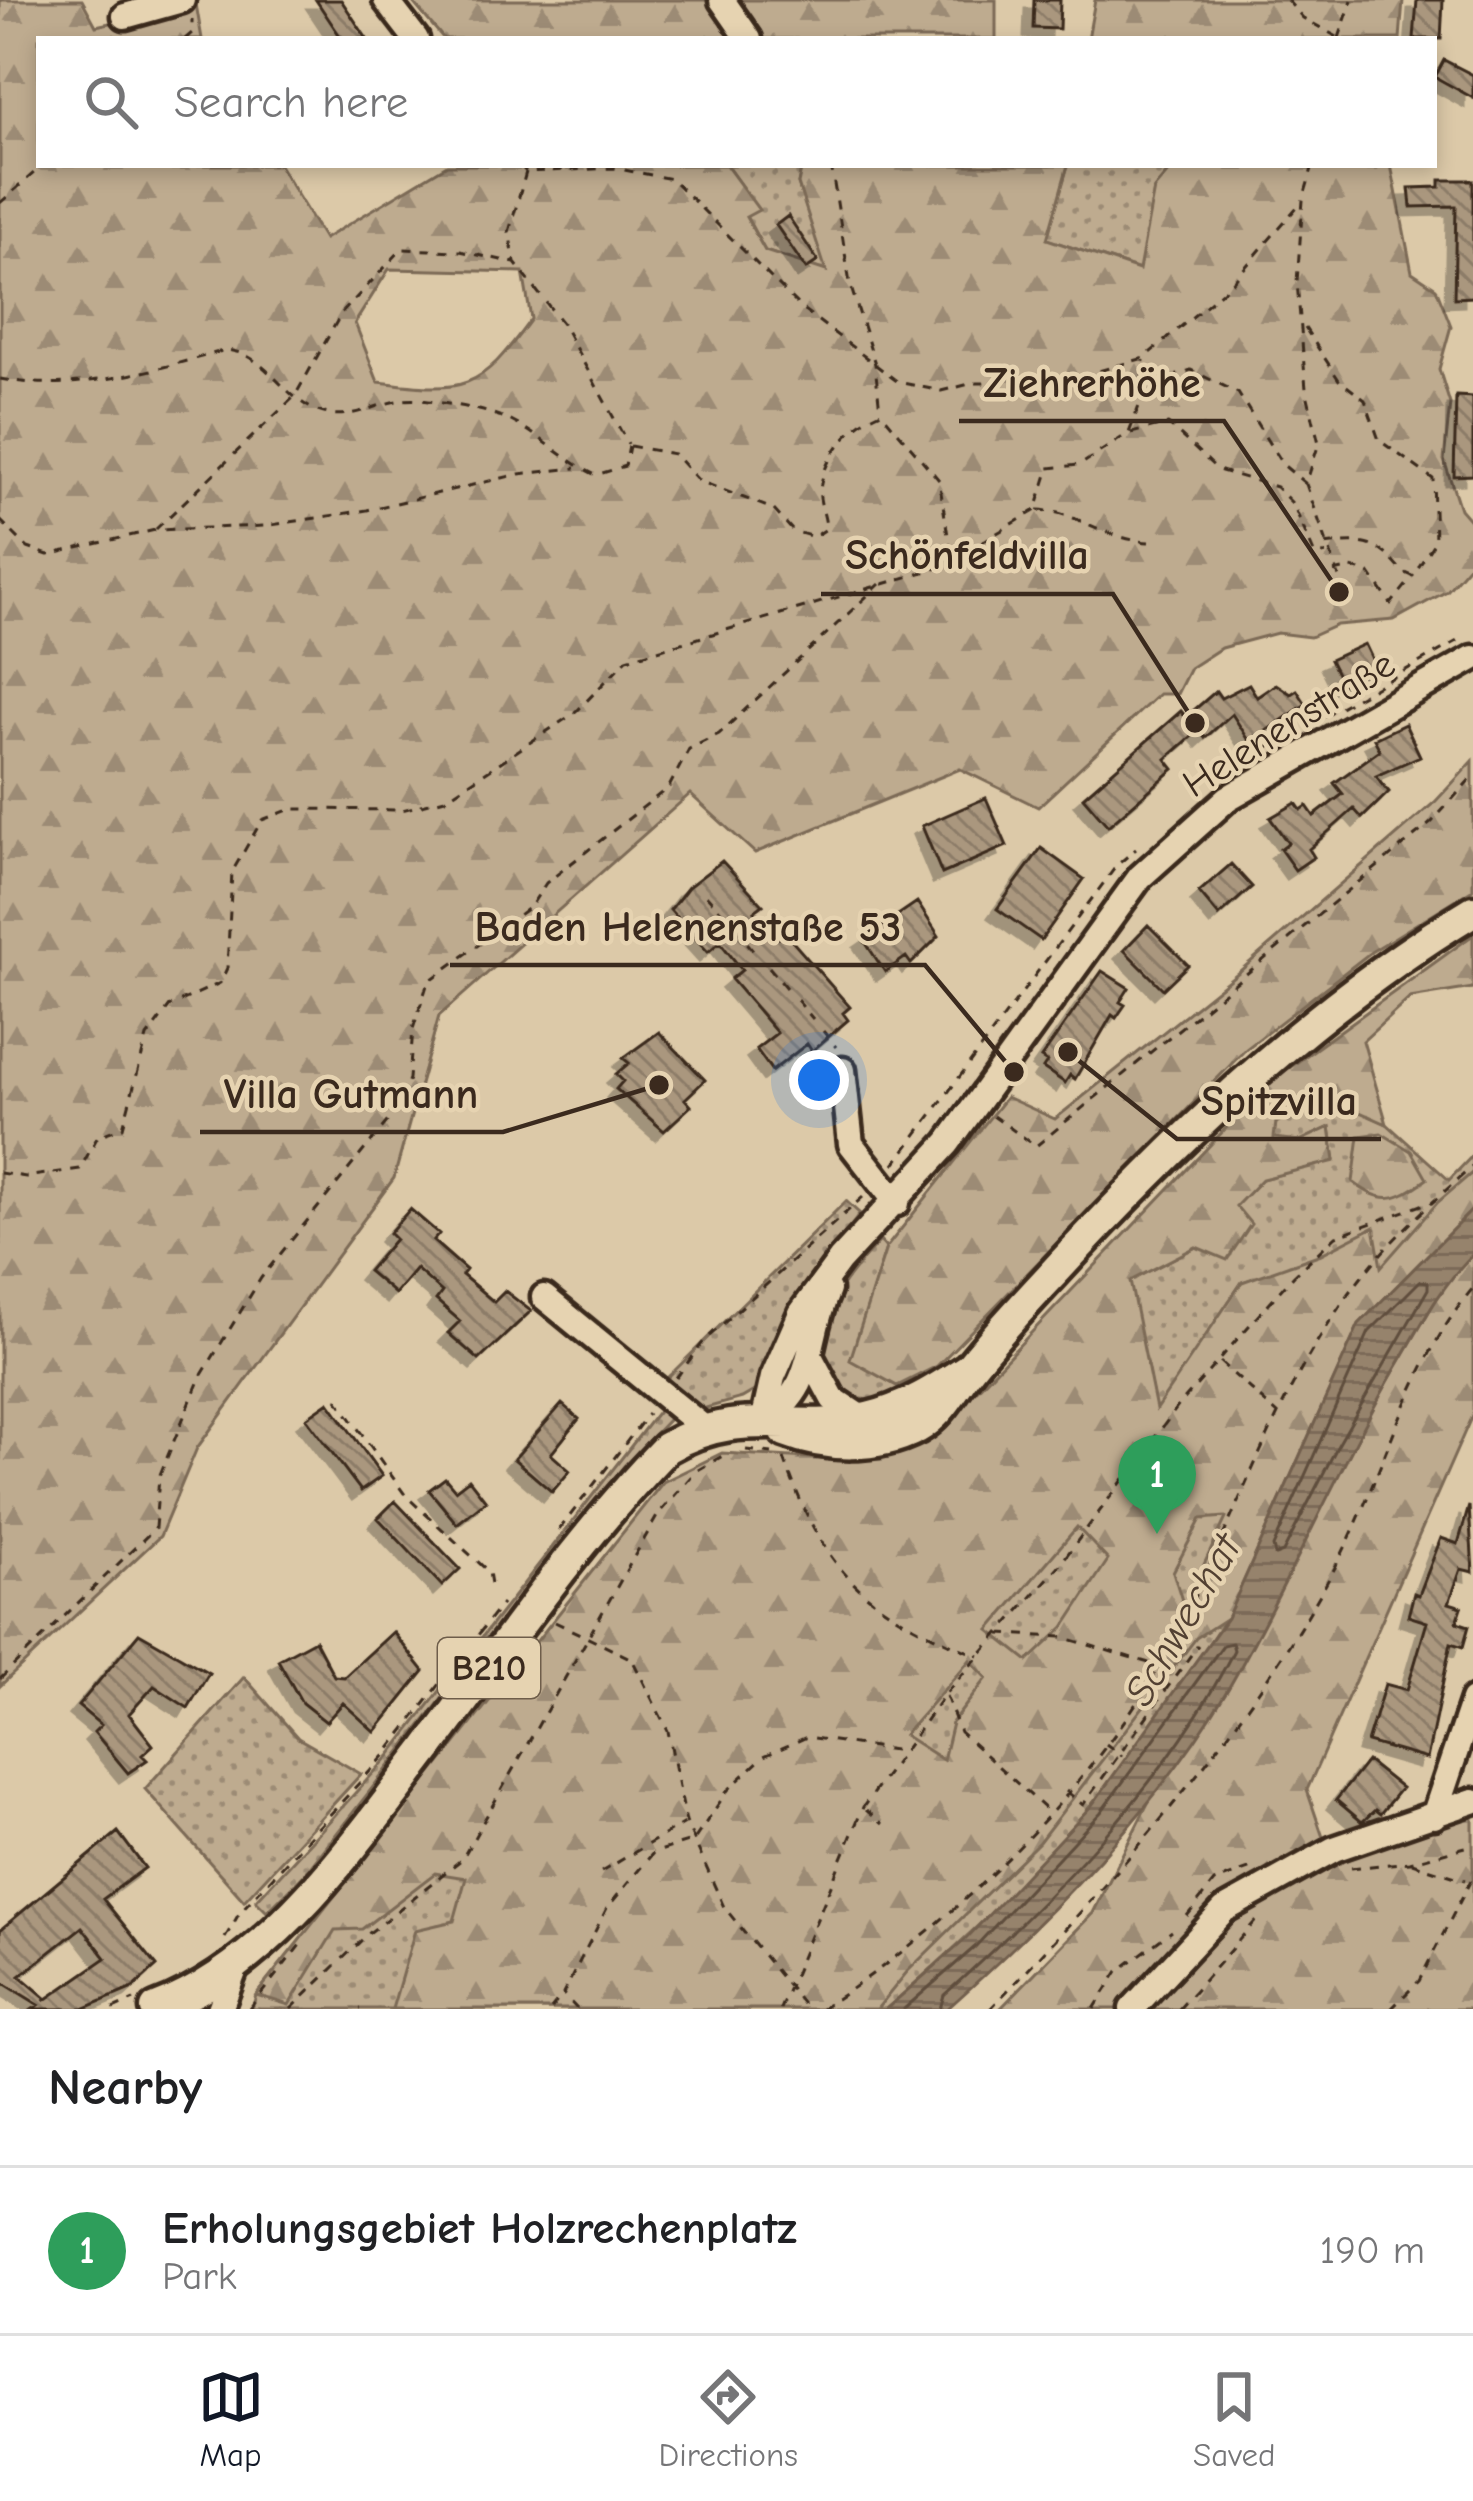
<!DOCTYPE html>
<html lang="en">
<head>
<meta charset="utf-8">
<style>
	body { margin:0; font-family:"Comic Neue",sans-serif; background:#f2f2f2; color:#202124 }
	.you { position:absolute; left:819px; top:1080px; width:42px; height:42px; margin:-30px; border:9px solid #fff; border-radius:50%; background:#1a73e8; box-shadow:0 0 0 18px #1a73e833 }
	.badge { display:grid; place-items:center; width:78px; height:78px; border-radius:50%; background:#111827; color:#fff; font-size:39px; font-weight:700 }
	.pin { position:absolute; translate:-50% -99px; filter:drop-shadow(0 3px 6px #0008) }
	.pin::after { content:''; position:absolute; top:63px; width:42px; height:36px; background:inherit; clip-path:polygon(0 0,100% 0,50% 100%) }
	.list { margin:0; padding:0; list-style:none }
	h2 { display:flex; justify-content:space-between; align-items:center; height:156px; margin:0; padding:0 48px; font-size:51px }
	h2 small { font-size:39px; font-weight:400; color:#757577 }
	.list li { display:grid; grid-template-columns:78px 1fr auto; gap:36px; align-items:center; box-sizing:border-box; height:168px; padding:0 48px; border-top:3px solid #e0e0e0 }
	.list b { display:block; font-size:45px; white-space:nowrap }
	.list p { margin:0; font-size:39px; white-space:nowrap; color:#757577 }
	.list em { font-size:39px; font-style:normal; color:#757577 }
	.icon { flex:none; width:66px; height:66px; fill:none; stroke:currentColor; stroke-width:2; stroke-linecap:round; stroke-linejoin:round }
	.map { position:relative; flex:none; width:1473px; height:2009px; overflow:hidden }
	.search { position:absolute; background:#fff; box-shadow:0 6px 18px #0003; left:36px; right:36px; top:36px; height:132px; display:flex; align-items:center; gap:30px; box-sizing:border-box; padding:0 42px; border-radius:0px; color:#757577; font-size:45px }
	.sheet { height:324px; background:#fff }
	nav { display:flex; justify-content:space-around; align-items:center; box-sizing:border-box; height:168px; border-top:3px solid #e0e0e0; background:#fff; font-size:33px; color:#757577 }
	nav a { display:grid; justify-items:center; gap:6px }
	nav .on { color:#111827 }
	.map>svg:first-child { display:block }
	.green { fill:url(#green-dots); stroke:#7c6a56; stroke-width:3 }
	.forest { fill:url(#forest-firs); stroke:#7c6a56; stroke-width:3; fill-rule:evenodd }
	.water { fill:url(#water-rules); stroke:#725f4d; stroke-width:3 }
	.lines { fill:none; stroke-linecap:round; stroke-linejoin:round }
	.shore { stroke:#5f4e3d; stroke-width:3 }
	.building { fill:url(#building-back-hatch); stroke:#3b2a1e; stroke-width:3; fill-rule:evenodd; filter:url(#shadow) }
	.minor-casing { stroke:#3b2a1e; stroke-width:33 }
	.major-casing { stroke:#3b2a1e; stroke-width:39 }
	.path { stroke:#3b2a1e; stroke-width:3; stroke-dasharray:9 9; stroke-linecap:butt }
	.minor { stroke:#e6d3b1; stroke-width:24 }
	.major { stroke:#e6d3b1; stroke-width:30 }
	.labels { text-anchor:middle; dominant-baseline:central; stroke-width:9; stroke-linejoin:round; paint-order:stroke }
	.shield { fill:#e6d3b1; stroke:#6e5d4a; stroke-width:3 }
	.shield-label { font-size:36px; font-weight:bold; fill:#3b2a1e }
	.street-label { font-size:39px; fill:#3b2a1e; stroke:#e6d3b1 }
	.water-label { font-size:42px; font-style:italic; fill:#524032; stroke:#e6d3b1 }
	.leader { fill:none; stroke:#3b2a1e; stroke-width:4.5 }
	.callout-dot { fill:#3b2a1e; stroke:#e6d3b1; stroke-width:4.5 }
	.callout-label { font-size:42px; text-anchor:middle; font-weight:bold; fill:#3b2a1e; stroke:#e6d3b1; stroke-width:9; stroke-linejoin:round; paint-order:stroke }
</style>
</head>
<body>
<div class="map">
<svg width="1473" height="2009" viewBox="0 0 1473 2009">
	<defs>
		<pattern id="green-dots" width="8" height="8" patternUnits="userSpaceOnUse" patternTransform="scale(3)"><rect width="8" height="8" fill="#beab8f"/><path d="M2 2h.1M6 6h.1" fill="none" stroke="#9c8b74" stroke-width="1.8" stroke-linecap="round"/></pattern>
		<pattern id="forest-firs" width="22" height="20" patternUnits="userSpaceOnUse" patternTransform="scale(3)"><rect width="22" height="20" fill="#beab8f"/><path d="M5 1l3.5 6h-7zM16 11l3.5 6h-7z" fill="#9c8b74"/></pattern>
		<pattern id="water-rules" width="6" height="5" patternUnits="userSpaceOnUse" patternTransform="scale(3)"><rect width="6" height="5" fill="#96836c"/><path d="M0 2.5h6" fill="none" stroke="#7c6b58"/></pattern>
		<pattern id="building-back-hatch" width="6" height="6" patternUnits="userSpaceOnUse" patternTransform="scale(3)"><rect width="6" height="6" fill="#aa977e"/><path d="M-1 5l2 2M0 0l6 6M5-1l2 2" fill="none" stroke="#8c7b67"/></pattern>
		<filter id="shadow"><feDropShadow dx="-9" dy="9" stdDeviation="0" flood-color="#0004"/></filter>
	</defs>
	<rect width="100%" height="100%" fill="#dcc9a8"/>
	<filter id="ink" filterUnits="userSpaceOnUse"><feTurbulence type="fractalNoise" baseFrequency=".00833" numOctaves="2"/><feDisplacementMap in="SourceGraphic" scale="24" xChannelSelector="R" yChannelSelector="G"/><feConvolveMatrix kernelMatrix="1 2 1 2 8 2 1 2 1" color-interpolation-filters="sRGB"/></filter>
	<g filter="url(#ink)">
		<path class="green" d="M726,165H802L798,184L828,272L765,251L746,216L758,210Z
			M1068,165H1174L1154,189L1140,270L1046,239Z
			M1328,1097L1387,1124L1449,1180L1473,1155V1209L1453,1232C1340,1426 1235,1627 1093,1803C1033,1878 959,1945 886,2009H252L256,1995L386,1835L1131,1449L1282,1270L1242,1282L1156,1411L1129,1281L1196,1247L1262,1179L1335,1160L1330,1127L1300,1141L1273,1139L1276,1123Z
			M846,1201L860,1214L810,1279L761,1387L742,1398L695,1411L667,1378Z
			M880,1241L886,1248L851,1360L897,1386L937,1366C907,1393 889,1406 849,1397C797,1337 833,1290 880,1241Z
			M660,1409L670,1418L624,1466L305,1874L267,1912L256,1901L390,1755Z
			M244,1677L298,1738L361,1774L244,1901L145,1789Z"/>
		<path class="forest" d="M0,0H82L96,26L196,4L202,39H39V165H279L324,239L447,165H726L759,210L746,217L765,251L826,271L798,184L802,165H1068L1047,239L1139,270L1154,189L1174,165H1391L1412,272L1436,288L1451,326L1439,369L1450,404L1444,460L1460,509L1473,524V561L1447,591L1394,620L1337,625L1310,637L1277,633L1221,648L1190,668L1177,694H1159L1038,807L960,769L755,853L690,794L439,1016L394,1178L197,1448L160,1536L0,1686ZM389,269L523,272L531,319C478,392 465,393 378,382L355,323Z
			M411,0H996V39H444Z
			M1095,0H1403L1400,39H1088Z
			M1473,761V889L1371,952L1246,1049L937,1366L897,1386L850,1360L886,1248L1006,1097L1055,1119L1240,971L1435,802Z
			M1473,935V988L1410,998L1363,1041L1387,1124L1328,1098L1276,1122L1274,1138L1300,1141L1330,1127L1335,1161L1262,1179L1236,1206L1251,1224L1227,1260L1196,1247L1130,1281L1156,1409L1242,1282L1321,1254L1374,1227L1381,1267L1438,1202L1473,1172V1209L1359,1324L1227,1618L1196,1638L1039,1842L907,1972L877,2009H392L415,1930L454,1921L466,1878L435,1873L362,1929L335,1930L289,2005L256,1995L663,1482L722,1453L859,1461L931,1438L1271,1081ZM1225,1517L1226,1518L1184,1607L1173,1572L1201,1519ZM1077,1527L1108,1560L1064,1627L1028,1661L989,1630ZM970,1660L987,1678L952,1723L943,1760L904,1735Z
			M1381,1133L1411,1151L1427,1179C1398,1200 1383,1206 1353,1182L1359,1136Z
			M1473,1254V1413L1307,1790L1330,1858L1473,1808V2009H1000L1093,1913L1155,1789L1227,1690L1348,1450L1448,1279Z"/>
		<path class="water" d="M1473,1209V1254C1440,1287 1420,1327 1397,1366C1336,1471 1289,1584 1228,1689C1156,1810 1051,1916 947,2009H886L966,1939L1092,1805L1227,1618L1359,1324Z"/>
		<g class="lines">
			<path class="shore" d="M1420,1281L1428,1282V1289L1338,1445L1283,1552L1275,1555L1273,1547L1369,1332Z
				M904,2009L975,1947L1101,1812L1223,1645L1232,1643L1234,1650C1167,1783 1053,1897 944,1995L940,2009"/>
		</g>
		<path class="building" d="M316,0H341L367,39H342Z
			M1034,0H1060L1059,29L1033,28Z
			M1417,0H1443L1441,39H1414Z
			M1444,60L1473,75V98L1435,77Z
			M1440,180H1473V297L1454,298L1456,206L1411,207L1409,188L1440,187Z
			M788,216L818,261L806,269L776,225Z
			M1456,396L1473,397V475L1454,476Z
			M1365,644L1376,667L1342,684L1330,660Z
			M1249,684L1257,697L1276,684L1291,694L1297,690L1306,704L1250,742L1232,714L1205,738L1199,730L1166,759L1174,769L1108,826L1083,797L1181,711L1186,717L1216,691L1221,698Z
			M1405,724L1420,756L1376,776L1389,792L1362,818L1354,809L1309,849L1314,857L1295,870L1280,849L1288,843L1270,818L1296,803L1301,810L1307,806L1314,816L1343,794L1334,783L1380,750L1374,739Z
			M986,798L1007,846L942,874L922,826Z
			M1041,848L1084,879L1041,940L997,909Z
			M722,861L763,905L755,911L779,938L785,933L850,1007L843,1013L848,1020L812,1051L807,1044L772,1071L756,1049L777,1033L731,979L742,970L720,942L708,952L670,910L688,887Z
			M1231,864L1252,887L1219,916L1199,892Z
			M917,902L939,936L911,964L906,957L885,972L863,939Z
			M1148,925L1188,965L1163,989L1124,950Z
			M1102,971L1129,988L1120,1002L1125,1005L1116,1018L1112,1015L1075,1079L1070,1075L1065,1083L1043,1068L1047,1062L1041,1058Z
			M659,1032L705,1080L685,1099L691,1106L664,1131L616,1089L623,1081L616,1074L629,1063L623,1058Z
			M410,1209L439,1234L433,1241L466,1270L462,1275L494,1302L505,1291L531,1311L479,1360L448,1333L460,1321L436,1300L442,1292L416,1269L395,1294L368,1271L395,1239L389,1233Z
			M329,1402L382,1476L361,1491L306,1418Z
			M562,1404L579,1419L551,1454L570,1471L552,1492L514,1459Z
			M445,1478L455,1490L469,1479L486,1501L457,1524L429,1490Z
			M395,1501L460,1569L442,1586L378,1518Z
			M1469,1506L1473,1572L1461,1569L1449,1603L1462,1607L1457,1622L1469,1626L1463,1647L1451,1643L1427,1759L1367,1742L1385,1684L1407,1690L1427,1622L1408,1616L1414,1593L1419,1595L1441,1538L1458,1544Z
			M393,1632L424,1671L375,1732L343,1703L326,1722L302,1703L278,1660L315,1640L334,1676L344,1677Z
			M139,1633L209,1673L188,1708L154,1686L129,1714L153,1745L142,1755L147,1760L128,1773L94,1732L101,1725L78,1706Z
			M1367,1761L1401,1788L1380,1814L1375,1810L1362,1822L1336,1800Z
			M118,1832L145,1868L103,1899L157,1966L133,1988L83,2009H33L39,2005L0,1981V1930ZM82,1927L106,1958L44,2001L46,1998L20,1976Z"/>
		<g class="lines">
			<g class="minor-casing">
				<path id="minor" d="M386,0L416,39
					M722,0L749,39
					M125,16L182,0
					M843,1070L851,1144L897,1203
					M544,1297L704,1428
					M811,1358L833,1399L863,1419
					M763,1422L773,1377L801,1313L840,1260L948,1143L1140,877L1228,798L1473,658
					M763,1422C819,1385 804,1344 828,1290
					M1434,1816L1473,1700
					M220,2009L238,1961
					M1132,2009L1224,1910L1334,1849L1473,1801"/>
			</g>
			<g class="major-casing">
				<path id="major" d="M785,1431C826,1447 876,1449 917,1428C942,1414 953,1389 970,1367C1002,1327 1038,1290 1073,1252C1193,1124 1322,1002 1473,911
					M156,2009C271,1966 354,1845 426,1751C503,1649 577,1540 666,1448C741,1404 792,1435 868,1418C906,1409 937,1389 969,1368"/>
			</g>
			<path class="path" d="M1287,0L1303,18L1339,38
				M1339,38L1352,0
				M185,39L192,33V20
				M520,165L526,172L614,168L672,179L800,307L898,382L941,391L974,383H1057L1144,358L1230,285L1303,200
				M831,165L850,284L875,364L880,411
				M1313,165L1303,200L1297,282L1306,389L1319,443L1306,484L1344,591
				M526,172L509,232L515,263L562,323L628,444
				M0,203L43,165
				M1305,328L1339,380L1365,400L1379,440L1433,479L1435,541L1413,576C1397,571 1396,561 1383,552C1366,539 1344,543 1324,545
				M0,379C78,393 151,371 226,350C269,354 284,403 324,413C359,422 384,395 422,400C449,404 487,409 511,421C542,436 566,462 596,475L625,466L629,446
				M1141,398L1144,360
				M1131,433L1168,424L1218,470L1276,487L1293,504L1314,553L1326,554
				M630,446L674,454L699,481L773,509L793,531L814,537L826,529C826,515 818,502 820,489C825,455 850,425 881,412L939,480L951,554
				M1038,510C1078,512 1104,539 1149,542
				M0,520L28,548L48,555L155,530L265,526L367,510L519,474L576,468
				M156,529L295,396L341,314L402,249L460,251L515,263
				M1334,572L1351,568L1369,572L1391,604L1412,578
				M1262,751L1461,639
				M706,895L726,917
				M736,929L758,956
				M769,967L786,988
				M797,1000L813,1019
				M823,1031L836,1047
				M993,1116L1036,1146L1432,822L1473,776
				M894,1165L1117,865L1136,849
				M0,1173L26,1177L80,1169L98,1136L123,1127L147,1037L170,1006L220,983L227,968L232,872L262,820L291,809L402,810L445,799L576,712L627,659L938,568L1036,510L1049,468L1080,465L1129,433L1141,401L1156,383L1191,370L1238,393L1282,464L1306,484
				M1220,1362L1279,1415
				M676,1378L704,1341L863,1197
				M337,1399L406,1496L489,1572L491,1584
				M746,1450L772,1453
				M784,1458C825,1575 865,1610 979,1656
				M559,1530L648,1414
				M555,1622L632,1659L668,1731L686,1822L724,1907L807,2009
				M1000,1634L1062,1637L1159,1666
				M0,1679L155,1528L159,1477L200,1378L261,1278L395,1112L409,1079L413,1029L428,982L531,906L546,883L669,787L689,749L719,734L880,584
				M946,1696L960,1732L1048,1811
				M1106,1744L1122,1756
				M1066,1791L1083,1805L1198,1645
				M866,1810L883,1824
				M1412,1863L1465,1880
				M1351,1868L1410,1862L1473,1845
				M601,1872L684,1823
				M1187,1916L1214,1882L1254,1867
				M225,1938L240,1912L385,1755L502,1604
				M113,2009L134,2000
				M249,2009L304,1940
				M291,2009L368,1934L462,1859L659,1513L696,1471L726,1454
				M360,2009H361
				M551,2009L562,1995
				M577,2009L563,1994L607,1908L653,1853L694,1840L728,1790L764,1756L807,1737L901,1751
				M780,2009L863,1807L945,1694L1058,1567L1179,1405L1294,1275L1336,1236L1430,1202
				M821,2009C951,1926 1085,1797 1162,1661C1234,1534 1274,1382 1369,1268C1400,1230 1437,1198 1473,1166
				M990,2009C1118,1875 1242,1736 1332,1573C1383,1480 1405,1370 1473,1288
				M1094,2009L1118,1971L1172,1931
				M1179,2009L1260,1916
				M1391,2009L1419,1981L1473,1876"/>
			<use href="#minor" class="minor"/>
			<use href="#major" class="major"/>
		</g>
	</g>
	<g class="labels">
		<rect class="shield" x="438" y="1638" width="102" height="60" rx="9"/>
		<g class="shield-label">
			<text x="489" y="1668">B210</text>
		</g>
		<g class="street-label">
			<text transform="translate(1289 724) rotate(-32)">Helenenstraße</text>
		</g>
		<g class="water-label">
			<text transform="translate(1183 1620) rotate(-60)">Schwechat</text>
		</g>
	</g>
	<path class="leader" d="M1339 592L1224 421H959M1195 723L1113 594H821M1014 1072L925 965H450M659 1085L503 1132H200M1068 1052L1177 1139H1381"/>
	<g class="callout-dot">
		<circle cx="1339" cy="592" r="12"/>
		<circle cx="1195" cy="723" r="12"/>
		<circle cx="1014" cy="1072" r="12"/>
		<circle cx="659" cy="1085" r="12"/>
		<circle cx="1068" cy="1052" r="12"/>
	</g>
	<g class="callout-label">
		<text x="1092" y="397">Ziehrerhöhe</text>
		<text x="967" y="569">Schönfeldvilla</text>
		<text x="688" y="941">Baden Helenenstaße 53</text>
		<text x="351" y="1108">Villa Gutmann</text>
		<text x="1279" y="1115">Spitzvilla</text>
	</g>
</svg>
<div class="you"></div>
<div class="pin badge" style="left:1157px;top:1534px;background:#2e9e5b">1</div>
<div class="search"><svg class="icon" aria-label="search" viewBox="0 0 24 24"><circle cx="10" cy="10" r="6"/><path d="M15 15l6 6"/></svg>Search here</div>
</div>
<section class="sheet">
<h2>Nearby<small></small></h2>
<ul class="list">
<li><span class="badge" style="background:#2e9e5b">1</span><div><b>Erholungsgebiet Holzrechenplatz</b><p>Park</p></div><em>190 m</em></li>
</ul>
</section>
<nav>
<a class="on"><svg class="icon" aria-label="map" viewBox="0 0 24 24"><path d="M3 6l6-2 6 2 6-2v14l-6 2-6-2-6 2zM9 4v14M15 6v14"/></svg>Map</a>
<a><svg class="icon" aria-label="directions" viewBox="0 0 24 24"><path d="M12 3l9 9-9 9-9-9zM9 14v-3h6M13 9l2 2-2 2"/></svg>Directions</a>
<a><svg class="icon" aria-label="saved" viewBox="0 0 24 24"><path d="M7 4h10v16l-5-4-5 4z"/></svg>Saved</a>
</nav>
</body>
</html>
